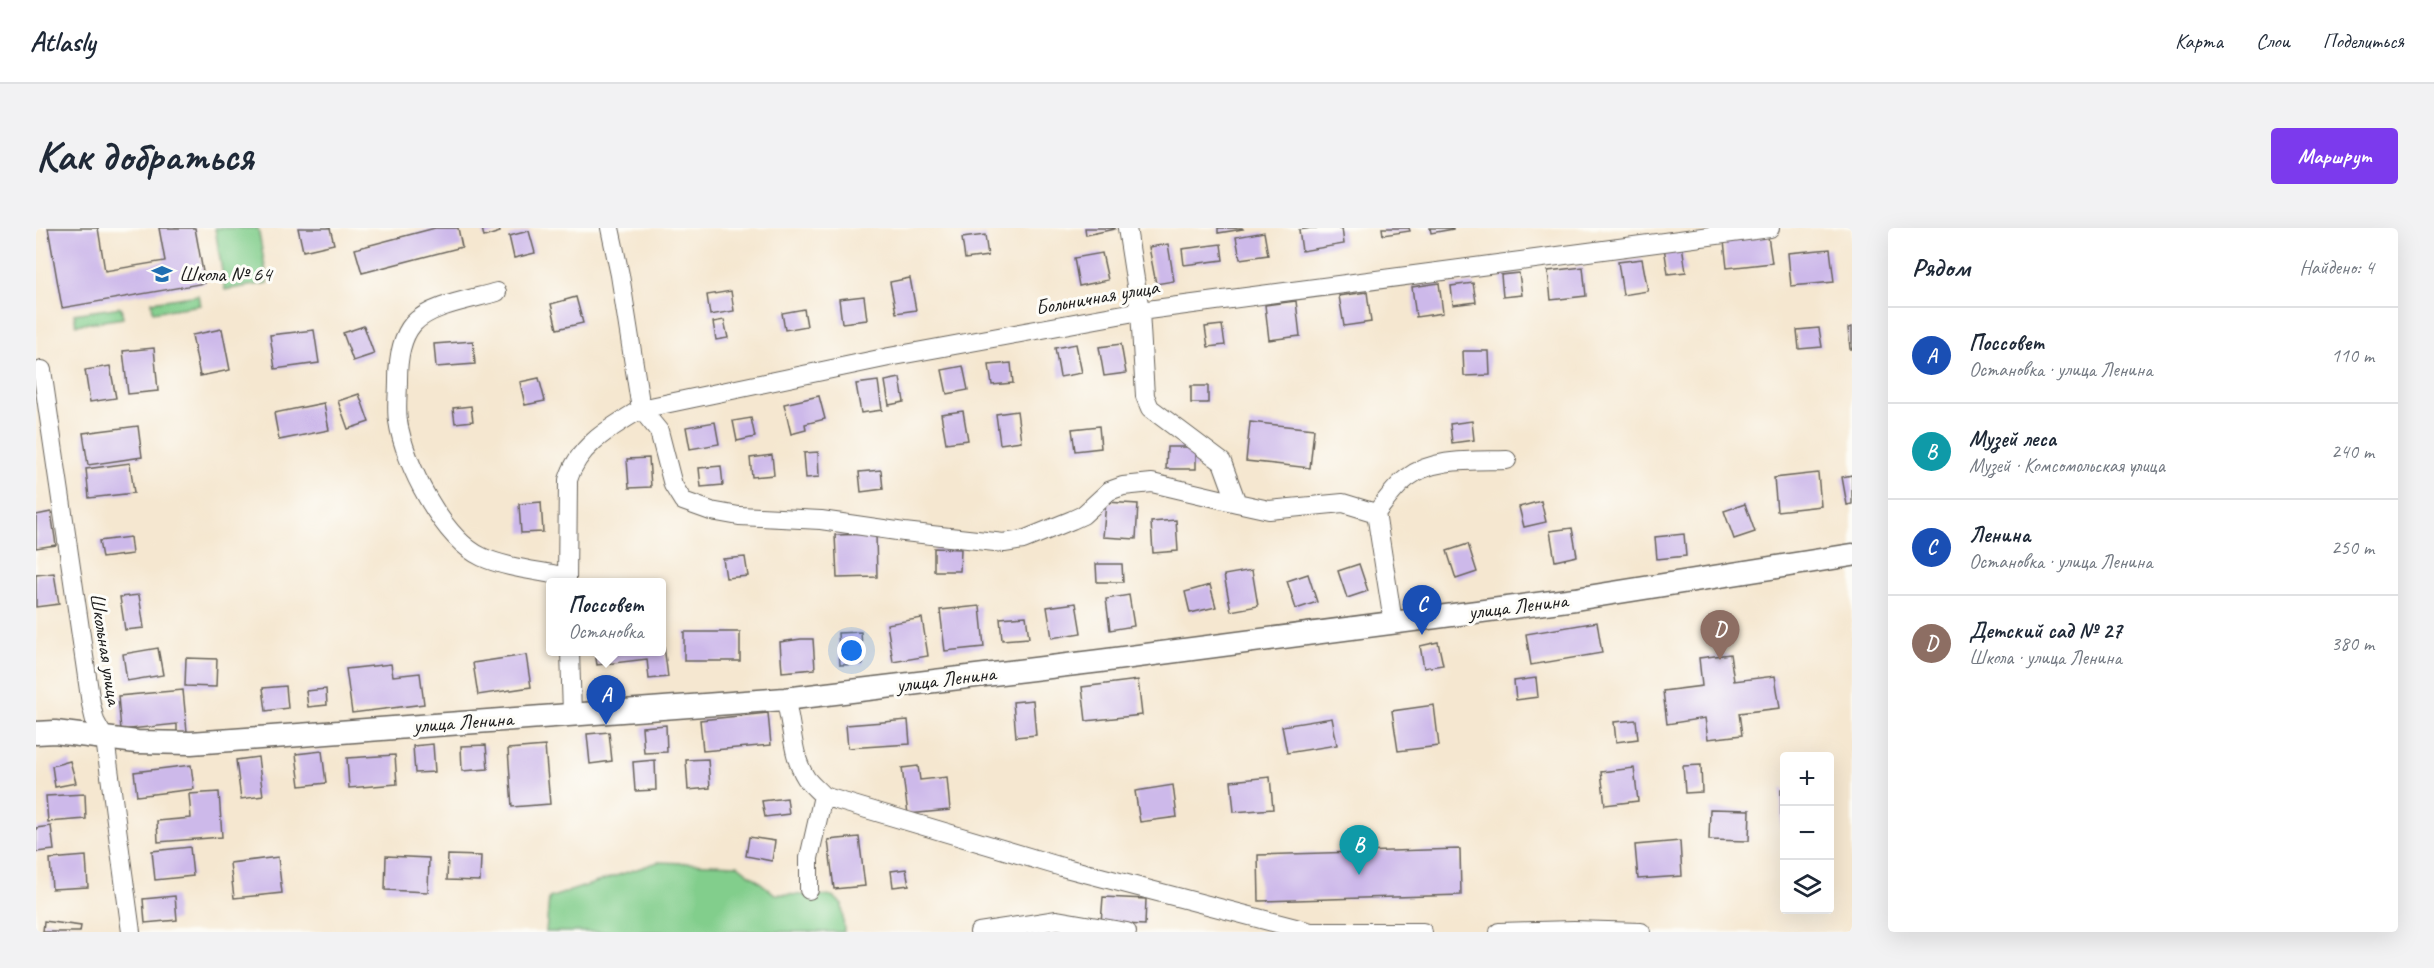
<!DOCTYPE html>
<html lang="ru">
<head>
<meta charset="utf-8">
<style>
	body { margin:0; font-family:Caveat,sans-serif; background:#f2f2f3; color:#1f2937 }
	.controls { position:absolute; right:18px; bottom:18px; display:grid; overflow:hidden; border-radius:6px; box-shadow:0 6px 24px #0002 }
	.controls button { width:54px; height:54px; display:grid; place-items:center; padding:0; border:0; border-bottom:2px solid #e0e1e3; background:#fff; color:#1f2937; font:30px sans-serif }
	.you { position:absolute; left:816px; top:423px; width:21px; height:21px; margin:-15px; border:4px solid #fff; border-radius:50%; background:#1a73e8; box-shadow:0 0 0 9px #1a73e833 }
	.badge { display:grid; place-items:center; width:39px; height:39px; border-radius:50%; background:#7c3aed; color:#fff; font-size:20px; font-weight:700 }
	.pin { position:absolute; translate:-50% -50px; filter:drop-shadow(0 2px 3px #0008) }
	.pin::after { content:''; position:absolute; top:32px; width:21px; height:18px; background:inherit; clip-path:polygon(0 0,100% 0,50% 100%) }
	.popup { position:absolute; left:510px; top:350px; width:120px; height:78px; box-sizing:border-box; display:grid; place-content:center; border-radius:6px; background:#fff; filter:drop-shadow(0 2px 4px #0005); font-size:20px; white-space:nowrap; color:#747a83 }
	.popup b { font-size:22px; color:#1f2937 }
	.popup::after { content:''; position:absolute; left:50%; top:100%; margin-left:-12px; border:12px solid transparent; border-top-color:#fff }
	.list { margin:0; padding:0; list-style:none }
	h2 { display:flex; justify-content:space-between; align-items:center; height:78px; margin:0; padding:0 24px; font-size:26px }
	h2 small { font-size:20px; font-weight:400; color:#747a83 }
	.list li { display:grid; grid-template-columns:39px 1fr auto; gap:18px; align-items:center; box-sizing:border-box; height:96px; padding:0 24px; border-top:2px solid #e0e1e3 }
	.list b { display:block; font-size:22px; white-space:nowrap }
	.list p { margin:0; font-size:20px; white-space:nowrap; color:#747a83 }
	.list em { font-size:20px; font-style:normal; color:#747a83 }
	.icon { flex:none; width:33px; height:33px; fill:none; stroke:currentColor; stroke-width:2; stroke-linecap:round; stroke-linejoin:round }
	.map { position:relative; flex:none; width:1816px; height:704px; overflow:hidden; border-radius:6px }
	header { display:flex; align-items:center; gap:36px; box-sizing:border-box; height:84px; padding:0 30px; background:#fff; border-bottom:2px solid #e0e1e3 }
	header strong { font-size:28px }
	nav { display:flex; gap:33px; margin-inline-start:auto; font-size:21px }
	.intro { display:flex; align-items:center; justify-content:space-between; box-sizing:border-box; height:144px; padding:0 36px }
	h1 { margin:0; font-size:42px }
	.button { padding:15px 27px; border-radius:6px; background:#7c3aed; color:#fff; font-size:21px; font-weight:700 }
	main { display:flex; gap:36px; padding:0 36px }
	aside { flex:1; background:#fff; border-radius:6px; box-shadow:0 6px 24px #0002 }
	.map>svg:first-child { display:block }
	.green { fill:#82ce8c; stroke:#4f7554; stroke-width:1.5 }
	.building { fill:#cdb9ea }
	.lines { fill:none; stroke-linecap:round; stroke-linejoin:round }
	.minor-casing { stroke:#68635b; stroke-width:20 }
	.tertiary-casing { stroke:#68635b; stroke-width:25 }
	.minor { stroke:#fff; stroke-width:18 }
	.tertiary { stroke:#fff; stroke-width:22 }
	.labels { text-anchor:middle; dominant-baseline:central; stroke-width:6; stroke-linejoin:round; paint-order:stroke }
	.poi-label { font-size:21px; fill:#1c1c1c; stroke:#fdfcf7; text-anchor:start }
	.street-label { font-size:21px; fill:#1c1c1c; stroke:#fdfcf7 }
</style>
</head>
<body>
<header>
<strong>Atlasly</strong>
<nav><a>Карта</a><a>Слои</a><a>Поделиться</a></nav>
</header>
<div class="intro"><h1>Как добраться</h1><a class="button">Маршрут</a></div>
<main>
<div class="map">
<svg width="1816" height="704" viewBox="0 0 1816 704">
	<rect width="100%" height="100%" fill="#fdfcf7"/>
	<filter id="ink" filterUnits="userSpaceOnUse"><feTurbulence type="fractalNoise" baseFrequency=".0167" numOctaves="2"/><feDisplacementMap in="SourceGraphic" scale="12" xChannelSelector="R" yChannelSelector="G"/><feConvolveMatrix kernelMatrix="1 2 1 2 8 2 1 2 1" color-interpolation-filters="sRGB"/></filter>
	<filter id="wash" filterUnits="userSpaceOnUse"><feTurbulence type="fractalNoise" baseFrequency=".008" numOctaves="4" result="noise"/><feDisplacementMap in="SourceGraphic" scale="24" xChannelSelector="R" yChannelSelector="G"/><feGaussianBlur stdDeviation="1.35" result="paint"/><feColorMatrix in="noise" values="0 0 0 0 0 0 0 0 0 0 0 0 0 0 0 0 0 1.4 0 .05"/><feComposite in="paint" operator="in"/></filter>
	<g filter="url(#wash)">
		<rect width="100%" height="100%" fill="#f5e7d0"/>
		<path class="green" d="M179,0H222L232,55L189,62Z
			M162,67L164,77L117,84L116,74Z
			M85,79L87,90L40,97L38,86Z
			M622,634L702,637L739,666L796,668L806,676L808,704H510L513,670Z"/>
		<g id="blocks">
			<path class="building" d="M12,0H62L69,43L129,33L123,0H159L169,55L26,80Z
				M262,0H294L298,16L267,23Z
				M399,0H422L426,19L326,45L319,21Z
				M446,0H463L464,4L448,9Z
				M1049,0H1079V1L1050,7Z
				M1182,0H1206L1207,1L1182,5Z
				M1275,0H1306L1308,16L1266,23L1263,2Z
				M1346,0H1373L1374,3L1347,7Z
				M1394,0H1417V1L1395,5Z
				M493,3L499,25L478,30L473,8Z
				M1228,4L1232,27L1204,31L1200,9Z
				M949,7L952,28L929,31L926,10Z
				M1732,8L1736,35L1691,40L1688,13Z
				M1132,16L1138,53L1120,56L1113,19Z
				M1185,16L1187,32L1148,37L1146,21Z
				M1646,17L1650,44L1632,46L1628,19Z
				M1794,21L1798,54L1755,58L1752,25Z
				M1066,25L1072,52L1043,58L1038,30Z
				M1606,31L1612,63L1587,67L1582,34Z
				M1547,39L1550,68L1515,72L1512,43Z
				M1483,45L1486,67L1467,69L1465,47Z
				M874,50L880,82L860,85L854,54Z
				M1403,55L1407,85L1380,89L1376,59Z
				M1437,55L1440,74L1417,77L1415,58Z
				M695,63L698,83L674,87L671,67Z
				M1331,64L1335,94L1308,98L1303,68Z
				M828,68L831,92L806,95L803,71Z
				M540,69L547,95L521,101L515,76Z
				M1260,73L1264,108L1233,112L1229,77Z
				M768,81L771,98L749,102L746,85Z
				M688,92L692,110L680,112L677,94Z
				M1186,97L1189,117L1172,119L1169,99Z
				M328,98L338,126L317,133L307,105Z
				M1816,99V121H1814L1812,100Z
				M1783,100L1786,119L1763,121L1761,102Z
				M186,101L194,142L164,148L156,107Z
				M278,102L283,135L239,141L234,107Z
				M437,113L439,136L400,139L398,116Z
				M1040,116L1046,145L1024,149L1019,120Z
				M1085,116L1090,145L1068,148L1063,119Z
				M118,120L122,163L92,166L87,123Z
				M1427,123H1453L1454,147L1428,148Z
				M975,135L977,155L956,157L953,137Z
				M74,138L80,170L54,174L49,142Z
				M927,138L932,162L911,166L906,142Z
				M503,150L509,173L489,177L484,154Z
				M864,150L868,174L853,177L849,153Z
				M842,153L846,182L825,185L820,156Z
				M1155,158H1172V175H1155Z
				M323,166L333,194L312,201L302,173Z
				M783,168L789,191L769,196L770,202L755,206L748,176Z
				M288,175L293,202L243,212L238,185Z
				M435,178L437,193L419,195L417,180Z
				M927,183L932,212L910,215L905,186Z
				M981,183L985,213L964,216L960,186Z
				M715,190L719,209L701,213L697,193Z
				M1436,193L1438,212L1416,215L1414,196Z
				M679,194L683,216L654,221L650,199Z
				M1214,194L1278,201L1274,240L1210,233Z
				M102,198L106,229L52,237L47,205Z
				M1063,198L1065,220L1039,223L1036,201Z
				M1131,219H1160V241H1130Z
				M782,224L783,249L770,250L768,225Z
				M736,227L738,247L716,249L714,230Z
				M613,230L615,259L593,260L591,231Z
				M94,235L98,265L53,270L50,241Z
				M685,238L687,257L665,259L663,240Z
				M845,242L847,261L825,264L823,244Z
				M1782,245L1785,278L1741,283L1738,250Z
				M1816,247V276L1811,277L1806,249Z
				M1505,273L1510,294L1488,299L1483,279Z
				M505,274L507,304L485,305L483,276Z
				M1070,274L1102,276L1100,311L1067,309Z
				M1709,276L1719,304L1698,311L1688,283Z
				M15,284L20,317L0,320V287Z
				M1140,292L1142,323L1117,325L1115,294Z
				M1536,300L1541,328L1519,333L1514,303Z
				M840,306L841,349L801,350L799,307Z
				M1648,306L1650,328L1621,331L1619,309Z
				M94,309L96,326L66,330L63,313Z
				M1432,316L1441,344L1420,351L1411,323Z
				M898,320L925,321L924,343H898Z
				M709,329L712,348L690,350L687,331Z
				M1060,336H1086L1087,354H1061Z
				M1323,336L1332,363L1311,370L1302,343Z
				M1216,342L1222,378L1195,383L1188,347Z
				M18,345L23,376L0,379V347Z
				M1272,346L1281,374L1260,381L1251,353Z
				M1174,357L1180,379L1154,385L1149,364Z
				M103,367L108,400L89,402L84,369Z
				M1093,367L1098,398L1074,402L1070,371Z
				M1040,375L1045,405L1016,410L1011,379Z
				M944,378L948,419L909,423L904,382Z
				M990,388L993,410L966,412L964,390Z
				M886,390L892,428L857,434L851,396Z
				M1561,394L1566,425L1495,437L1490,406Z
				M626,402L632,449L613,451L611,431L561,437L559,424H626Z
				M648,404H704V433H648Z
				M825,404L827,436L804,437L802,405Z
				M765,411H777L779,441L746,444L744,414Z
				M1402,414L1407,437L1388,440L1384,418Z
				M122,420L127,447L91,453L87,426Z
				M1694,426L1698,453L1739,448L1744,480L1703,485L1706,507L1672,511L1669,490L1631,496L1627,463L1666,458L1663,430Z
				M490,427L495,459L442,467L437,435Z
				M150,430L181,431L180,459L149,458Z
				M355,436L357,448L384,445L388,476L316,485L310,441Z
				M1500,450L1502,469L1480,472L1478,453Z
				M1102,452L1106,487L1050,493L1046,459Z
				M250,458L252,480L230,483L227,460Z
				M290,461L291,477L272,479L270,463Z
				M147,462L151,504H141V496L85,502L82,468Z
				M997,472L1000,507L980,509L977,474Z
				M1398,477L1403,518L1362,523L1356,483Z
				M732,485L735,517L667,523L664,492Z
				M1296,490L1301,517L1251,525L1246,498Z
				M872,492L874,516L812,520L810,497Z
				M1600,492L1602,511L1580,514L1578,494Z
				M630,497L631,524L608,525L606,499Z
				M573,504L576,533L554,536L551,506Z
				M397,516L399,544L379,545L377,518Z
				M450,517L452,541L426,543L425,518Z
				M509,518L514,576L476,579L472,521Z
				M286,523L290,555L264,558L260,526Z
				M359,527L361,556L313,560L311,530Z
				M222,529L227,568L205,571L200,532Z
				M672,531L674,560L652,562L650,532Z
				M619,532L620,562L599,563L597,534Z
				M34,533L40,555L19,559L16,538Z
				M155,537L158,561L101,568L98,544Z
				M1665,537L1666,564L1649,565L1647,538Z
				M882,538L884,552L911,549L914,582L872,586L866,540Z
				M1598,540L1602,573L1569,577L1565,544Z
				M1234,549L1237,581L1198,584L1195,553Z
				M1137,557L1141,589L1104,594L1099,563Z
				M1745,561H1748V600H1745Z
				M183,564L186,609L122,614L121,593L155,590L153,566Z
				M49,566L50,591L12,594L10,568Z
				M751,570L753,586L729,589L726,573Z
				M1674,581L1714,582L1713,613L1673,612Z
				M15,598L18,622L0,624V600Z
				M713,609L739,613L736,633L710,628Z
				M823,609L829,658L798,661L792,612Z
				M1644,613L1646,648L1602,651L1599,617Z
				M154,619L157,648L119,652L116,623Z
				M1424,621L1425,667L1223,673L1222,627Z
				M412,627L445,628L444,653L411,652Z
				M50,628L52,659L16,661L14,631Z
				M350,628L393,630L392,664L349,662Z
				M242,629L246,665L198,670L194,635Z
				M870,641L873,657L857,659L855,643Z
				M139,668L141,692L109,695L107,671Z
				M1067,669L1110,671L1109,697L1065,695Z
				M8,693L45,698L44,704H7Z"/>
		</g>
	</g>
	<g filter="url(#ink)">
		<use href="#blocks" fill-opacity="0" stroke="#68635b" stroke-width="1.5"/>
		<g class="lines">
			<g class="minor-casing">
				<path id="minor" d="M574,0L584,47L605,181L623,203L637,257L647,273L675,283L703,288L785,292L868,304L968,315L987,312L1036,292L1047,287L1073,263L1087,258L1116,255L1201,275
					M1091,0L1104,83L1109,168L1114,180L1186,234L1201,275L1233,282L1307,275L1340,285
					M461,64C437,71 394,77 377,96C364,111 362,134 362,152C362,166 360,180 362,193C368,235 407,311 446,329C470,340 505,343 531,349
					M6,142L55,476L59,493L69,511L95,704
					M531,354L532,252C542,217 576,199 605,181L853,129L1104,83L1734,0
					M1357,394L1340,285C1349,274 1359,259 1371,250C1397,229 1439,233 1471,232
					M534,424L536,485
					M749,471C757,497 755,527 770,550C775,557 782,562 787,568L773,630V662
					M787,568L1026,639L1275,704
					M943,704L1021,692L1091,704
					M1275,704H1387
					M1463,704L1538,702L1605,704"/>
			</g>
			<g class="tertiary-casing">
				<path id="tertiary" d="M0,505L19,504L101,514L155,515L749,471L1064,433L1539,371L1816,327"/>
			</g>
			<use href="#minor" class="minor"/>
			<use href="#tertiary" class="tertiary"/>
		</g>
	</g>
	<defs>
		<g id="school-bare" transform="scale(1.62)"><path d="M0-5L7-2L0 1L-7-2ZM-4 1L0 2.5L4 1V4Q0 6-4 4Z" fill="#1f6fb2" stroke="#fdfcf7" stroke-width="2.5" paint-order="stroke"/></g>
	</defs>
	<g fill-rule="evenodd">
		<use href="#school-bare" x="126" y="46"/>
	</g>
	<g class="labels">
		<g class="poi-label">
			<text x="143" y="46">Школа № 64</text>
		</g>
		<g class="street-label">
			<text transform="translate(1061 69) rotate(-10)">Больничная улица</text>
			<text transform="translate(1482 378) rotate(-7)">улица Ленина</text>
			<text transform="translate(70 421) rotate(81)">Школьная улица</text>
			<text transform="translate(910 451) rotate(-7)">улица Ленина</text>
			<text transform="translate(427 494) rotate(-4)">улица Ленина</text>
		</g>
	</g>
</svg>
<div class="controls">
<button>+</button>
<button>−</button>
<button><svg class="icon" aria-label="layers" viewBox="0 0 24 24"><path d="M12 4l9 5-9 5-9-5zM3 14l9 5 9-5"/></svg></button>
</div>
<div class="you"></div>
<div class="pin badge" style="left:570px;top:497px;background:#1a4fb4">A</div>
<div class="popup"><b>Поссовет</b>Остановка</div>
<div class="pin badge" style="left:1323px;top:647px;background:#0f9aa8">B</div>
<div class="pin badge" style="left:1386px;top:407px;background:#1a4fb4">C</div>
<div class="pin badge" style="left:1684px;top:432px;background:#8d6e63">D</div>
</div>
<aside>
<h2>Рядом<small>Найдено: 4</small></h2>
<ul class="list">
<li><span class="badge" style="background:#1a4fb4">A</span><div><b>Поссовет</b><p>Остановка · улица Ленина</p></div><em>110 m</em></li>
<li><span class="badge" style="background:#0f9aa8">B</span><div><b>Музей леса</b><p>Музей · Комсомольская улица</p></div><em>240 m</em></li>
<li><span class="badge" style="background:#1a4fb4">C</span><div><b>Ленина</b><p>Остановка · улица Ленина</p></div><em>250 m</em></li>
<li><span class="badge" style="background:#8d6e63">D</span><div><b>Детский сад № 27</b><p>Школа · улица Ленина</p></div><em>380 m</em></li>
</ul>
</aside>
</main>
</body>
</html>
